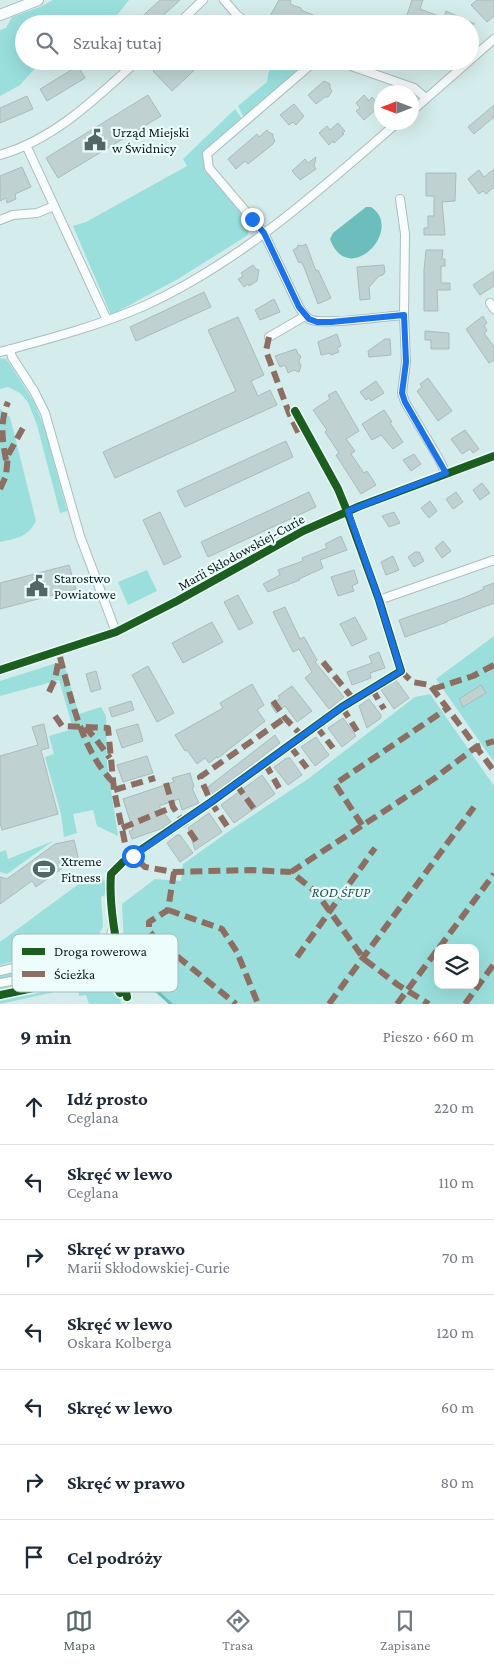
<!DOCTYPE html>
<html lang="pl">
<head>
<meta charset="utf-8">
<style>
	body { margin:0; font-family:"Crimson Pro",serif; background:#f2f2f3; color:#1f2937 }
	.controls { position:absolute; right:15px; bottom:15px; display:grid; overflow:hidden; border-radius:10px; box-shadow:0 5px 20px #0002 }
	.controls button { width:45px; height:45px; display:grid; place-items:center; padding:0; border:0; border-bottom:1px solid #e0e1e3; background:#fff; color:#1f2937; font:25px sans-serif }
	.compass { position:absolute; left:374px; top:85px; width:45px; height:45px; border-radius:50%; background:#fff; box-shadow:0 5px 20px #0002; rotate:270deg }
	.stop { position:absolute; width:15px; height:15px; margin:-11px; border:4px solid #1a73e8; border-radius:50%; background:#fff }
	.stop.end { background:#1a73e8; border-color:#fff; box-shadow:0 1px 5px #0008 }
	.list { margin:0; padding:0; list-style:none }
	h2 { display:flex; justify-content:space-between; align-items:center; height:65px; margin:0; padding:0 20px; font-size:21px }
	h2 small { font-size:16px; font-weight:400; color:#747a83 }
	.list li { display:grid; grid-template-columns:32px 1fr auto; gap:15px; align-items:center; box-sizing:border-box; height:75px; padding:0 20px; border-top:1px solid #e0e1e3 }
	.list b { display:block; font-size:19px; white-space:nowrap }
	.list p { margin:0; font-size:16px; white-space:nowrap; color:#747a83 }
	.list em { font-size:16px; font-style:normal; color:#747a83 }
	.icon { flex:none; width:28px; height:28px; fill:none; stroke:currentColor; stroke-width:2; stroke-linecap:round; stroke-linejoin:round }
	.map { position:relative; flex:none; width:494px; height:1004px; overflow:hidden }
	.search { position:absolute; background:#fff; box-shadow:0 5px 20px #0002; left:15px; right:15px; top:15px; height:55px; display:flex; align-items:center; gap:12px; box-sizing:border-box; padding:0 18px; border-radius:28px; color:#747a83; font-size:19px }
	.sheet { height:590px; background:#fff }
	nav { display:flex; justify-content:space-around; align-items:center; box-sizing:border-box; height:70px; border-top:1px solid #e0e1e3; background:#fff; font-size:14px; color:#747a83 }
	nav a { display:grid; justify-items:center; gap:2px }
	nav .on { color:#536766 }
	.map>svg:first-child { display:block }
	.green { fill:#9adfdc; fill-rule:evenodd }
	.water { fill:#6bbebb }
	.lines { fill:none; stroke-linecap:round; stroke-linejoin:round }
	.stream { stroke:#6bbebb; stroke-width:3 }
	.building { fill:#bfd2d1; stroke:#a9bcbb }
	.minor-casing { stroke:#abbdbd; stroke-width:10 }
	.tertiary-casing { stroke:#abbdbd; stroke-width:12 }
	.minor { stroke:#f9fcfc; stroke-width:8 }
	.tertiary { stroke:#f9fcfc; stroke-width:10 }
	.quiet { stroke:#8d6e63; stroke-width:6; stroke-dasharray:12 6; stroke-linecap:butt }
	.cycleway-casing { stroke:#ecfdfc; stroke-width:11 }
	.cycleway { stroke:#1b5e20; stroke-width:8 }
	.route { stroke:#1a73e8; stroke-width:6 }
	.labels { text-anchor:middle; dominant-baseline:central; stroke-width:4.5; stroke-linejoin:round; paint-order:stroke }
	.poi-label { font-size:14px; fill:#0e1f1e; stroke:#ecfdfc; text-anchor:start }
	.street-label { font-size:14px; fill:#0e1f1e; stroke:#ecfdfc }
	.park-label { font-size:14px; font-style:italic; fill:#255452; stroke:#ecfdfc }
	.key { fill:#ecfdfc; stroke:#a9bab9; stroke-width:1 }
	.key-label { font-size:14px; fill:#0e1f1e }
</style>
</head>
<body>
<div class="map">
<svg width="494" height="1004" viewBox="0 0 494 1004">
	<rect width="100%" height="100%" fill="#d4eceb"/>
	<path class="green" d="M53,0H129L110,24H24V61H45L37,66L20,85L0,96V30L6,28L12,17L42,6Z
		M266,61H314L244,118L238,106L267,82L270,65Z
		M235,109L245,123L207,154L204,170L250,220L248,235L178,279L111,315L73,226L86,222L187,166L183,159Z
		M0,358L6,359L10,364L34,402L45,429L67,511L60,513L37,425L28,402L20,393L8,387L0,389Z
		M0,409L10,417L36,521C27,538 17,538 0,542Z
		M147,570L157,591L128,605L118,582Z
		M494,636V762L436,679Z
		M63,661L79,714L101,707L106,716L107,764L118,836L97,826L93,810L73,814L77,833L64,837L61,814L45,757L54,754L49,736L73,729L59,680L0,696V681Z
		M430,694L494,786V1004H169L134,975L122,948L124,945L122,904L155,879L181,881L183,864L235,827L308,779L415,697ZM438,948H475V985H438Z
		M53,841L7,874L0,872V852L6,850L8,859Z
		M97,877L103,879L105,882L107,894L101,897L103,927L98,936L76,943L74,946L0,965V942L80,883L90,878Z
		M77,953L79,964L42,970L0,979V971Z
		M81,974V977L0,995V988Z
		M90,980C102,980 111,987 120,993L121,1004H89L86,995L79,996L78,987L0,1004V998Z"/>
	<path class="water" d="M366,207H371C405,229 348,289 330,239L333,233Z"/>
	<g class="lines">
		<path class="stream" d="M134,970L171,1004"/>
	</g>
	<path class="building" d="M160,0H180L154,24H134Z
		M279,0H291L290,4L301,8V10L335,24H304L284,17H282L279,22L270,16Z
		M412,0H423L420,9L444,18L446,11L475,24H421L406,18Z
		M477,0H494V16L487,22L471,5Z
		M164,61H204L172,91L153,71Z
		M78,66L85,78L47,101L40,89Z
		M324,81L330,84V88L332,91L328,97H325L316,104L308,95Z
		M148,95L161,116L58,178L46,158Z
		M364,95L369,101L372,97L380,106L364,120L356,111L360,108L356,103Z
		M27,96L33,109L0,123V108Z
		M294,104L304,116L296,125L293,122L289,125L280,115Z
		M494,105V117L474,134L468,127Z
		M338,123L345,131L342,133L344,134L334,143L333,141L329,145L319,133L327,126L330,130Z
		M267,130L270,133L273,134V138L275,140L273,144L248,164L245,161L236,169L228,159L257,134L259,137Z
		M316,157L314,166L316,169L300,180L292,171L305,159L308,163Z
		M22,167L31,187L15,194L16,199L7,203L6,198L0,201V176Z
		M494,169V187L486,194L483,191L479,194L468,179L479,170L484,177Z
		M426,173H456L455,201L442,202L445,235H424V228H428V216H434V196H426Z
		M306,244L316,271L318,270L331,298L318,304L304,267L301,262L299,263L293,250L297,248L298,245L302,246Z
		M426,250H443L442,259H445V266H441V283H450V290H437L438,311H424V270Z
		M253,265L256,269L259,270L257,281L249,286L248,284L244,287L238,279L243,276L241,273Z
		M384,265L385,272L383,275L379,276L369,287L370,299L360,300L357,267Z
		M494,271V286L480,295L473,285Z
		M204,292L211,307L136,341L130,327Z
		M274,299L280,312L260,320L255,310Z
		M483,316L487,323L484,325L487,331L484,333L494,347V360L489,363L466,329Z
		M238,317L264,375L251,381L258,396L270,390L277,405L115,478L103,452L236,391L208,330Z
		M425,331L449,333V349H431V340H425Z
		M337,334L341,346L337,348L339,352L331,355V353L321,355L318,342Z
		M385,339H390L391,355L369,357L368,351Z
		M296,349L298,354L301,356L299,361L301,366L299,372L294,370L288,373L285,365L280,367L275,356Z
		M428,378L452,411L438,421L417,391L422,387L420,384Z
		M376,381L384,393L371,401L369,398L366,400L360,392Z
		M336,391L359,431L346,439L355,451L351,454L364,473L367,471L376,485L361,494L336,455L339,453L325,432L327,430L313,410L330,399L328,395Z
		M384,410L392,422L390,423L403,442L393,449L381,435L372,440L362,424Z
		M465,430L479,449L473,453L470,449L462,454L451,439Z
		M286,441L293,457L185,507L177,491Z
		M414,454L421,464L411,471L403,460Z
		M482,483L490,493L480,500L473,490Z
		M309,492L316,507L208,557L201,542Z
		M456,492L463,502L453,509L446,499Z
		M430,501L437,511L429,518L421,508Z
		M160,512L181,557L164,565L143,520Z
		M394,512L400,523L389,527L382,516Z
		M341,536L347,550L320,560L323,568L299,579L300,580L268,592L263,584L280,575L278,570L303,561L302,558L327,548L325,544Z
		M443,541L451,551L442,558L435,548Z
		M415,552H419L424,561L414,567L408,557Z
		M393,556L399,570L386,575L381,562Z
		M69,565L76,589L0,609V583Z
		M354,570L358,583L352,586L354,591L338,596L331,577Z
		M494,583V603L447,621V622L405,637L399,620L463,598L484,589L483,587Z
		M238,595L253,623L239,630L224,602Z
		M285,607L300,639L304,637L317,660L315,662L344,697L329,709L305,678L312,672L299,649L293,652L273,612Z
		M355,617L367,639L352,646L340,624Z
		M212,622L223,642L183,663L172,643Z
		M379,652L385,668L370,673L371,678L352,685L347,672L372,663L369,656Z
		M148,666L174,713L157,722L132,675Z
		M96,671L101,689L91,692L86,674Z
		M396,680L409,698L394,709L381,690Z
		M252,684L264,705L257,710L265,721L218,758L217,757L209,763L205,758L197,764L187,750L185,751L175,735L223,708L220,703Z
		M481,685L486,693L463,707L459,699Z
		M292,686L312,711L297,722L285,706L276,713L271,705L280,698L278,696Z
		M369,699L381,715V718L367,728L359,706Z
		M131,701L134,710L112,717L109,708Z
		M343,718L356,736L342,747L328,728Z
		M44,724L49,748L41,750L58,814L2,830L0,823V756L38,745L32,727Z
		M138,724L143,741L122,748L116,730Z
		M275,735L280,743L213,794L208,787Z
		M316,737L329,755L315,766L301,747Z
		M147,756L153,773L123,782L117,765Z
		M287,758H290L302,775L288,785L274,767Z
		M190,773L194,787L192,788L199,803L182,810L179,799L159,806L171,822L163,828L132,839L129,831L133,830L123,799L174,782L172,778Z
		M262,775L275,794L234,823L221,805Z
		M209,813L222,832L195,850L188,828Z
		M177,835H180L193,853L180,862L167,843Z
		M74,840L78,857L36,887L32,881L0,904V877L7,879L55,844Z"/>
	<g class="lines">
		<g class="minor-casing">
			<path id="minor" d="M224,0L237,15L249,24
				M178,24L203,0
				M470,60L494,39
				M315,61L207,154L209,168L264,233L299,307C302,311 305,316 309,319C322,326 386,316 404,315
				M337,61L414,88L426,98
				M412,111L469,61
				M26,145L107,320
				M0,155C55,139 96,98 137,61
				M400,199L405,234L404,315L406,362L402,393L405,402L439,459L446,473
				M0,220L13,215L37,213L54,206
				M490,303L494,309
				M269,337L305,316
				M10,349L12,357L34,391L45,413L80,536L116,632
				M0,352C48,339 98,326 144,306C239,263 320,190 398,122
				M379,600L494,560
				M0,670L116,632L177,601L303,531L360,506L494,456
				M96,965C108,969 116,976 124,986
				M0,971L104,947L109,941L113,928
				M0,983L96,965L103,960L117,942
				M127,997C120,959 108,912 111,874L123,862L211,802L342,707L401,671L379,600L347,511L338,489L295,411"/>
		</g>
		<g class="tertiary-casing">
			<path id="tertiary" d="M0,15L38,0"/>
		</g>
		<use href="#minor" class="minor"/>
		<use href="#tertiary" class="tertiary"/>
		<path class="quiet" d="M269,337L266,351L289,413L300,436
			M6,460C2,439 0,421 8,402
			M0,489L6,476L8,455L24,426
			M60,657C71,698 82,752 114,783
			M323,662L354,700
			M401,671L412,682L430,685L494,771
			M372,689L384,709
			M433,689L473,676L494,665
			M49,692L55,679L59,659
			M273,701L285,718L302,736
			M342,707L357,731
			M55,716L62,726L108,728L114,790L125,843L133,856L145,867L174,872L251,870L291,872L316,892L364,959L398,985L429,1004
			M316,726L333,748
			M85,727L95,738L110,758
			M290,746L307,768
			M265,763L279,788
			M166,783L173,807L199,845
			M236,784L254,809
			M114,790L155,778
			M362,825L335,784L448,708
			M227,826L211,802L200,777L285,718
			M122,828L173,807
			M174,872L168,910L149,922V931L157,940L236,1004
			M291,872L435,778L476,747L494,741
			M168,910L222,929L237,952L258,1004
			M79,946L87,981
			M439,948L494,874
			M297,957L375,848
			M329,1004L474,807
			M397,1004L438,949
			M465,1004L494,964"/>
		<g class="cycleway-casing">
			<path id="cycleway" d="M0,670L116,632L177,601L303,531L360,506L494,456
				M0,995L90,976C104,977 106,985 117,988L120,993
				M127,997C120,959 108,912 111,874L123,862L211,802L342,707L401,671L379,600L347,511L338,489L295,411"/>
		</g>
		<use href="#cycleway" class="cycleway"/>
	</g>
	<g class="lines">
		<path class="route" d="M133,856L211,802L342,707L401,671L379,600L348,511L446,473L405,402L402,393L406,362L404,315L331,322H317L309,319L299,307L264,233L252,219"/>
	</g>
	<defs>
		<g id="civic-bare" transform="scale(1.725)"><path d="M-.6-6.5H3V-4.5H.6V-3L4-1V1h2V6H-6V1h2V-1L-.6-3ZM-1.2 2.5V6h2.4V2.5Z" fill="#536766" stroke="#ecfdfc" stroke-width="2.5" paint-order="stroke"/></g>
		<g id="stadium-bare" transform="scale(1.725)"><path d="M0-5a6.5 5 0 1 0 0 10a6.5 5 0 1 0 0-10ZM-3.5-1.8h7v3.6h-7Z" fill="#536766" stroke="#ecfdfc" stroke-width="2.5" paint-order="stroke"/></g>
	</defs>
	<g fill-rule="evenodd">
		<use href="#civic-bare" x="95" y="140"/>
		<use href="#civic-bare" x="37" y="586"/>
		<use href="#stadium-bare" x="44" y="869"/>
	</g>
	<g class="labels">
		<g class="poi-label">
			<text x="112" y="132">Urząd Miejski<tspan x="112" dy="16">w Świdnicy</tspan></text>
			<text x="54" y="578">Starostwo<tspan x="54" dy="16">Powiatowe</tspan></text>
			<text x="61" y="861">Xtreme<tspan x="61" dy="16">Fitness</tspan></text>
		</g>
		<g class="street-label">
			<text transform="translate(241 552) rotate(-29)">Marii Skłodowskiej-Curie</text>
		</g>
		<g class="park-label">
			<text x="341" y="892">ROD ŚFUP</text>
		</g>
	</g>
	<rect x="12" y="934" width="166" height="58" rx="8" class="key"/>
	<rect x="22" y="948" width="23" height="7" fill="#1b5e20"/>
	<rect x="22" y="971" width="23" height="6" fill="#8d6e63"/>
	<g class="key-label">
		<text x="54" y="956">Droga rowerowa</text>
		<text x="54" y="979">Ścieżka</text>
	</g>
</svg>
<div class="controls">
<button><svg class="icon" aria-label="layers" viewBox="0 0 24 24"><path d="M12 4l9 5-9 5-9-5zM3 14l9 5 9-5"/></svg></button>
</div>
<svg class="compass" viewBox="-18 -18 36 36"><path d="M0-13l5 13h-10z" fill="#e53935"/><path d="M0 13l5-13h-10z" fill="#747a83"/></svg>
<div class="stop" style="left:133px;top:856px"></div>
<div class="stop end" style="left:252px;top:219px"></div>
<div class="search"><svg class="icon" aria-label="search" viewBox="0 0 24 24"><circle cx="10" cy="10" r="6"/><path d="M15 15l6 6"/></svg>Szukaj tutaj</div>
</div>
<section class="sheet">
<h2>9 min<small>Pieszo · 660 m</small></h2>
<ul class="list">
<li><svg class="icon" aria-label="ahead" viewBox="0 0 24 24"><path d="M12 20V5M6 11l6-6 6 6"/></svg><div><b>Idź prosto</b><p>Ceglana</p></div><em>220 m</em></li>
<li><svg class="icon" aria-label="left" viewBox="0 0 24 24"><path d="M17 20v-9H6M10 6l-5 5 5 5"/></svg><div><b>Skręć w lewo</b><p>Ceglana</p></div><em>110 m</em></li>
<li><svg class="icon" aria-label="right" viewBox="0 0 24 24"><path d="M7 20v-9h11M14 6l5 5-5 5"/></svg><div><b>Skręć w prawo</b><p>Marii Skłodowskiej-Curie</p></div><em>70 m</em></li>
<li><svg class="icon" aria-label="left" viewBox="0 0 24 24"><path d="M17 20v-9H6M10 6l-5 5 5 5"/></svg><div><b>Skręć w lewo</b><p>Oskara Kolberga</p></div><em>120 m</em></li>
<li><svg class="icon" aria-label="left" viewBox="0 0 24 24"><path d="M17 20v-9H6M10 6l-5 5 5 5"/></svg><div><b>Skręć w lewo</b></div><em>60 m</em></li>
<li><svg class="icon" aria-label="right" viewBox="0 0 24 24"><path d="M7 20v-9h11M14 6l5 5-5 5"/></svg><div><b>Skręć w prawo</b></div><em>80 m</em></li>
<li><svg class="icon" aria-label="arrive" viewBox="0 0 24 24"><path d="M6 21V4h12l-3 4 3 4H6"/></svg><div><b>Cel podróży</b></div></li>
</ul>
</section>
<nav>
<a class="on"><svg class="icon" aria-label="map" viewBox="0 0 24 24"><path d="M3 6l6-2 6 2 6-2v14l-6 2-6-2-6 2zM9 4v14M15 6v14"/></svg>Mapa</a>
<a><svg class="icon" aria-label="directions" viewBox="0 0 24 24"><path d="M12 3l9 9-9 9-9-9zM9 14v-3h6M13 9l2 2-2 2"/></svg>Trasa</a>
<a><svg class="icon" aria-label="saved" viewBox="0 0 24 24"><path d="M7 4h10v16l-5-4-5 4z"/></svg>Zapisane</a>
</nav>
</body>
</html>
